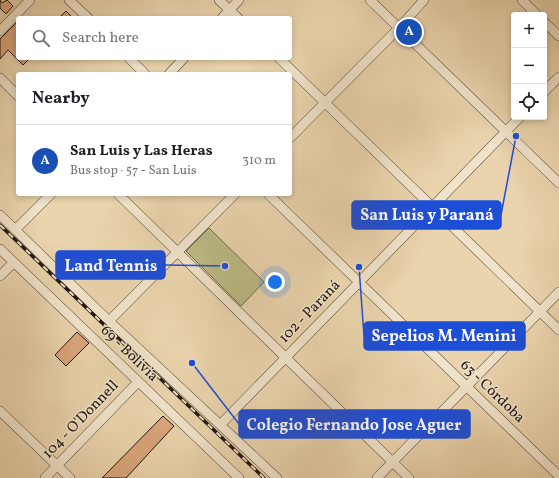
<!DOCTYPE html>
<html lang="en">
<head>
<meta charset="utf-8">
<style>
	body { margin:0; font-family:Vollkorn,serif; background:#f6f6f6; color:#202124 }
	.controls { position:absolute; right:12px; top:12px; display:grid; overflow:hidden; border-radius:4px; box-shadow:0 2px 6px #0003 }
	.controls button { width:36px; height:36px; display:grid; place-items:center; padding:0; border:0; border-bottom:1px solid #e0e0e0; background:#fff; color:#202124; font:20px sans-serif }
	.you { position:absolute; left:275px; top:282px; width:14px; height:14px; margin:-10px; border:3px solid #fff; border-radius:50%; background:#1a73e8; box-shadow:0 0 0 6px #1a73e833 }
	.badge { display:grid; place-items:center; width:26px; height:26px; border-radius:50%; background:#7c3aed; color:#fff; font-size:13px; font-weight:700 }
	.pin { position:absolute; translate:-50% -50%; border:2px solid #fff; box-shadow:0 1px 4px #0006 }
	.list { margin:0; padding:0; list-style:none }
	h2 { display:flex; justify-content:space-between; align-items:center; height:52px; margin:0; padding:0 16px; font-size:17px }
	h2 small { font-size:13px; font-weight:400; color:#757577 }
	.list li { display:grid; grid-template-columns:26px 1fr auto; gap:12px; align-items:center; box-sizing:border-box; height:72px; padding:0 16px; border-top:1px solid #e0e0e0 }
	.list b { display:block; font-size:15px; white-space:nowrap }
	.list p { margin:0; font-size:13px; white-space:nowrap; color:#757577 }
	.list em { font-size:13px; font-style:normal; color:#757577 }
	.icon { flex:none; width:22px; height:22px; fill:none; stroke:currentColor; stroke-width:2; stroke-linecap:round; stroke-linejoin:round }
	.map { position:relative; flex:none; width:559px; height:478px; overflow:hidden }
	.search { position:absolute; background:#fff; box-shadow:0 2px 6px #0003; left:16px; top:16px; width:276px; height:44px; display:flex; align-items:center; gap:10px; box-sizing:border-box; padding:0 14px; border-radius:4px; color:#757577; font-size:15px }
	.panel { position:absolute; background:#fff; box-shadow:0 2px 6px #0003; left:16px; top:72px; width:276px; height:124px; border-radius:4px }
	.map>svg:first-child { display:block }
	.green { fill:#bbbc86; stroke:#6e684a }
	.building { fill:#daa67c; stroke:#21150f }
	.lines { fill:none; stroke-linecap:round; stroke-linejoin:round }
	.minor-casing { stroke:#534536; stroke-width:10 }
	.minor { stroke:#f1e3ca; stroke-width:9 }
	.rail-casing { stroke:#21150f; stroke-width:3.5 }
	.rail { stroke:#f1e3ca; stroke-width:2; stroke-dasharray:6; stroke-linecap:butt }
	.labels { text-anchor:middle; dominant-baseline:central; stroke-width:3; stroke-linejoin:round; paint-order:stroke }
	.street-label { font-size:15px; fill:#21150f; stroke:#f1e3ca }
	.leader { fill:none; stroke:#1d4ed8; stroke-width:1.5 }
	.callout-dot { fill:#1d4ed8; stroke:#f1e3ca; stroke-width:1.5 }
	.callout { fill:#1d4ed8; stroke:#1d4ed8; stroke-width:1.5 }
	.callout-label { font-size:16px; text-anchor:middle; font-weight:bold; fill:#fff }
</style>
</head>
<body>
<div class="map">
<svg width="559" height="478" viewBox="0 0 559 478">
	<rect width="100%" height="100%" fill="#ead4ad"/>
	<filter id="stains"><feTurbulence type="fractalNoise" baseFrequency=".005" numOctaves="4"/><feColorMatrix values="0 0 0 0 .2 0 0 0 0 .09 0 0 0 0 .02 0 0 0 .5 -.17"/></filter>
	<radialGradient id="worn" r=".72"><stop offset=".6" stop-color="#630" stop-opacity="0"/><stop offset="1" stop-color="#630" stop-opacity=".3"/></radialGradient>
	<path class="green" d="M209,228L264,282L241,306L186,251Z"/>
	<path class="building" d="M0,0L2,3L7,0L13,6L6,14L0,8Z
		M66,11L73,18H59Z
		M18,21V58H30L23,65L8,50L0,59V39Z
		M77,332L89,343L66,366L55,355Z
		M163,416L174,426L126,478H102Z"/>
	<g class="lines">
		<g class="minor-casing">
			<path id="minor" d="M69,0L88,18
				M219,0L238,18
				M370,0L559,183
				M522,0L537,15
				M222,18L239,0
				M544,22L559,36
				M0,31L30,0
				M129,58L145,74
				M279,58L559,330
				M169,74L184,58
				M0,78L18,96
				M544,92L559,77
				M290,138L399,28L424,0
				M118,194L409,478
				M268,194L559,476
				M0,215L109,321L277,478
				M15,230L51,194
				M0,249L239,478
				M0,276L13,263
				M109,321L235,194
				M0,411L70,478
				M221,424L520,117
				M45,478L138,382
				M377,478L559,292"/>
		</g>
		<use href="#minor" class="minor"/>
		<g class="rail-casing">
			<path id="rail" d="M0,225L264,478"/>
		</g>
		<use href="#rail" class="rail"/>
	</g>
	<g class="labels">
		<g class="street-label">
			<text transform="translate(310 312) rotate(-46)">102 - Paraná</text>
			<text transform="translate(129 354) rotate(44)">69 - Bolivia</text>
			<text transform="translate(492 392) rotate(44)">63 - Córdoba</text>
			<text transform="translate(81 420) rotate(-46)">104 - O'Donnell</text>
		</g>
	</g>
	<path class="leader" d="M516 136L501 215M225 266L165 265M359 267L364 336M192 363L239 424"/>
	<g class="callout-dot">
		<circle cx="516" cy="136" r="4"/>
		<circle cx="225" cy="266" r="4"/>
		<circle cx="359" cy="267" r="4"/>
		<circle cx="192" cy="363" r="4"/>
	</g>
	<g class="callout">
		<rect x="352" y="201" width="149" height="28" rx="4"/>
		<rect x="56" y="251" width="109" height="28" rx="4"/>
		<rect x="364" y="322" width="161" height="28" rx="4"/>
		<rect x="239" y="410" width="231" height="28" rx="4"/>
	</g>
	<g class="callout-label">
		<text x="427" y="220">San Luis y Paraná</text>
		<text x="111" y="271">Land Tennis</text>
		<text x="444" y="341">Sepelios M. Menini</text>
		<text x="354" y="430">Colegio Fernando Jose Aguer</text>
	</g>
	<rect width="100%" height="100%" filter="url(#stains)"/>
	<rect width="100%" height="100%" fill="url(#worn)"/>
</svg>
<div class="controls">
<button>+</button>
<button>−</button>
<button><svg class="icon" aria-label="locate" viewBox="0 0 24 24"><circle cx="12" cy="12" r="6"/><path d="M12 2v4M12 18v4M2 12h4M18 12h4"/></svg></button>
</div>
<div class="you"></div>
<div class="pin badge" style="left:409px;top:32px;background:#1a4fb4">A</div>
<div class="search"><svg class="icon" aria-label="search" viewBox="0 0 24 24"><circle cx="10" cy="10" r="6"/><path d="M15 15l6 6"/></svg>Search here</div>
<section class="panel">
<h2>Nearby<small></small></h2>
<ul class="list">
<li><span class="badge" style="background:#1a4fb4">A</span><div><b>San Luis y Las Heras</b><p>Bus stop · 57 - San Luis</p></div><em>310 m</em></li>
</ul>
</section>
</div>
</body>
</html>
